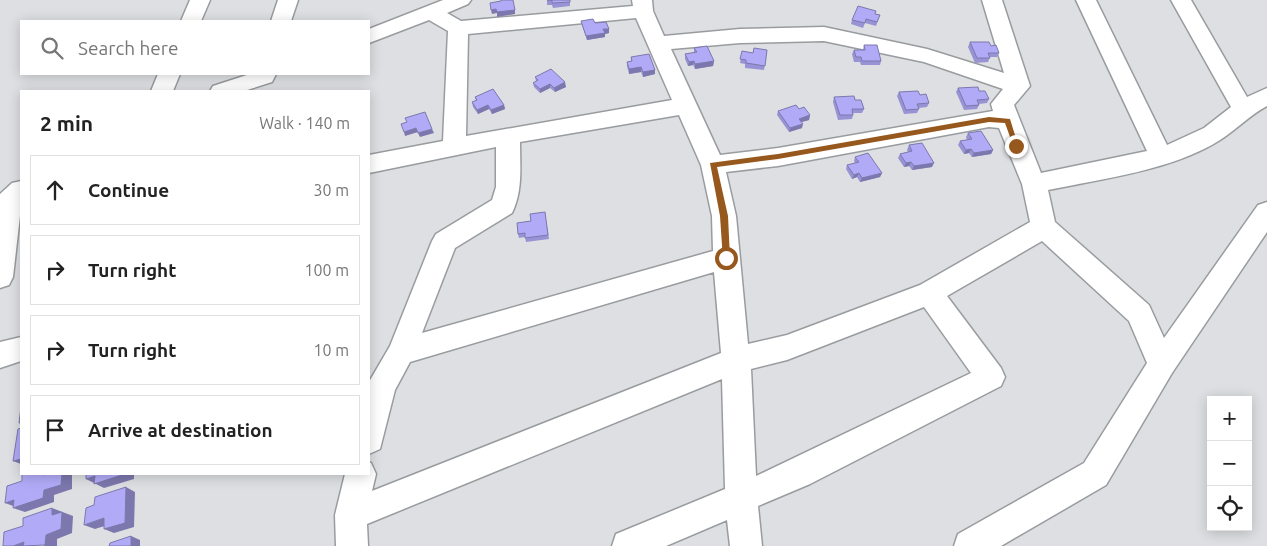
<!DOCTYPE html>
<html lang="en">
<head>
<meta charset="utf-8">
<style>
	body { margin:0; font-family:Ubuntu,sans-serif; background:#f6f6f6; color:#222 }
	.controls { position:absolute; right:15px; bottom:15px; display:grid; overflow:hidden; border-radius:0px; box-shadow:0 2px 12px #0003 }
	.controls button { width:45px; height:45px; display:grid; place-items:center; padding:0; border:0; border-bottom:1px solid #e0e0e0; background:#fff; color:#222; font:25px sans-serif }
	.stop { position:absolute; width:15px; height:15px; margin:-11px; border:4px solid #96581d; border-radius:50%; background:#fff }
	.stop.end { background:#96581d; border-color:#fff; box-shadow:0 1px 5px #0008 }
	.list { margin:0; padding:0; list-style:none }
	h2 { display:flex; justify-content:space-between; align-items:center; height:65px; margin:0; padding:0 20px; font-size:21px }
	h2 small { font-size:16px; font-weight:400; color:#767676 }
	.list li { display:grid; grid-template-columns:32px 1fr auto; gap:15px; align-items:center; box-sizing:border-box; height:70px; margin:0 10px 10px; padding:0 10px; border:1px solid #e0e0e0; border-radius:0px }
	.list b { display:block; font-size:19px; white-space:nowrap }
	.list em { font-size:16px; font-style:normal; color:#767676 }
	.icon { flex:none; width:28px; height:28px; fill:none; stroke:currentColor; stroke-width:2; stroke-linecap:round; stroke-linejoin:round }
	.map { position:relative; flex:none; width:1267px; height:546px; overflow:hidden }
	.search { position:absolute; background:#fff; box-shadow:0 2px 12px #0003; left:20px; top:20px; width:350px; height:55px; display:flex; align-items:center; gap:12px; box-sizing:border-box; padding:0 18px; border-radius:0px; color:#767676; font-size:19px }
	.panel { position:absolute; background:#fff; box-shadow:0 2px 12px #0003; left:20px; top:90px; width:350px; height:385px; border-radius:0px }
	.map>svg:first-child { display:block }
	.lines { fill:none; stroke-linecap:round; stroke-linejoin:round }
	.minor-casing { stroke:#999c9f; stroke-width:3 }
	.minor { fill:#fff; fill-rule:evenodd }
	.wall { fill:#9893d4 }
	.shaded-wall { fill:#7c78ad }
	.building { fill:#b1abf7; stroke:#7c78ad }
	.route { fill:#96581d }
</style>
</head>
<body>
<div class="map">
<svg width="1267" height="546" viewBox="0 0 1267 546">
	<rect width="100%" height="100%" fill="#dddfe2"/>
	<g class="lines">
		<g class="minor-casing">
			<path id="minor" d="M190,0H210L201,21H181Z
				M278,0H298L291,21H271Z
				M443,0H471L468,4L447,13L461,21L633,6L632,0H652L653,11L664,36L740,29L824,27L927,49L1004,73L982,0H1002L1030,86L1014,105L1041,173L1147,151L1076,0H1096L1167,145L1204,128L1231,107L1171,0H1191L1247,97L1267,88V106C1250,115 1237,129 1220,140C1173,170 1102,179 1048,190L1055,222L1149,305L1164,338L1258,205L1267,202V232L1172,373L1106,485L1001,546H954L958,534L1084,463L1147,363L1129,321L1042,241L947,296L1001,368L1005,377L1001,386L810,484L758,506L762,546H730L727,520L666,546H612L616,534L725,489L722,379L367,524L368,546H336L335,515L345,474H369V462L371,463L376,474L372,491L721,353L714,272L410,362L395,390L380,449L369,454V382L390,346L432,241L436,234L492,200L496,187V147L369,173V155L443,141L448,31L429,20L369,43V29ZM636,18L672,100L466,136L468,34ZM824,41L924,62L1003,89L991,104L993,111L778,148L720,155L671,49L740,43ZM679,115L701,165L712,216L713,251L422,333L455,248L512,213C523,191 520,166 520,142ZM989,127L999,128L1022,184L1030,222L920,285L787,335L748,344L736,216L726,172L778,166ZM924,307L971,373L756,476L751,369L787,360Z
				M158,74H180L173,91H151Z
				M250,74H276L272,82L244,91H210L213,86Z
				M21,181V207L13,277L9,285L0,288V194L12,183Z
				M21,337V361L0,368V342Z"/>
		</g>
		<use href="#minor" class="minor"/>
	</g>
	<path class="wall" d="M547,0H570V6L553,8L552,5H547Z
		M875,14L880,15L876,26L865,23L863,28L851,24L852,20Z
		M581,21L595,23L609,29V33L605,34V37L587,40L582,25Z
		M970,42L991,46L999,53L997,57H990L988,62L975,63L968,47Z
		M864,45L881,61L880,65H861L860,62H854L852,54L854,50H863Z
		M694,48L714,61L713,66L695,69L693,65L688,66L685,59V54L694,53Z
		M767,50L764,70L745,68V64L740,63L742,51L753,53Z
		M631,57L655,70V74L643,77L641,72L629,74L627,66V62L631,61Z
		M535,77L566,87L555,92L550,88L540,93L534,87L533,83L536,81Z
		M958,88L979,91L989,99L987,103L979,104V105L977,109L964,110L956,92Z
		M899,92L929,103L927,107L919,108V109L917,113L904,114L897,96Z
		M475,97L504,105L505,109L492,114L489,109L478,114L473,107L472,102L476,101Z
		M834,97L855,100L864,109L862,113H853V115L852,119L838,120L833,102Z
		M799,109L810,115L809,120L801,122L802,128L789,132L777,115L778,111Z
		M968,133L993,150L991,154L972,157L969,153L964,154L958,145L960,141L967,140L966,137Z
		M909,145L932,167L912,170L909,166L904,167L898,158L900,154L908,152L907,150Z
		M855,157L882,173L880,177L860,182L857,177L852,179L846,169L847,165L855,163L854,161Z
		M545,212L549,239L526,242L525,237L519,238L518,234L531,221Z"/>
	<path class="shaded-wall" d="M496,9L515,10V14L497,17V13L492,14L491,10Z
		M603,29H609V33L605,34V37L587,40L586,36Z
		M694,61L693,65L688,66L689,62Z
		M714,61L713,66L695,69V64Z
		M641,67V72L629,74V69Z
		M655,70V74L643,77V72Z
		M565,82L566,87L555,92L554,88Z
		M550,84V88L540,93V89Z
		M488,105L489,109L478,114L477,110Z
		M504,105L505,109L492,114L491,110Z
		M810,115L809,120L798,123L799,119Z
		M803,124L802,128L789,132L790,128Z
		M416,128L418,132L405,136L404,132Z
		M432,129L434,133L420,137L418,133Z
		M971,149L969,153L964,154L966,150Z
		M993,150L991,154L972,157L974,153Z
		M911,162L909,166L904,167L906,163Z
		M934,163L932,167L912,170L914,166Z
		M859,173L857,177L852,179L854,175Z
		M882,173L880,177L860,182L862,178Z
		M21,459V464L13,461Z
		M62,474H72V489L54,495V502L25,512L13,508L16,507L5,503L44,490Z
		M125,474H134V479L104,488L86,479L95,476Z
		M126,487L135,492L134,527L114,533L104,529Z
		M52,508L73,516L72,533L57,539V546H44L46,535L52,515Z
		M104,518L114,523L95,529L84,525Z
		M131,536L140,540V546H131Z
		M24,542L35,546H13Z"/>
	<path class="building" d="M501,0H513L515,10L497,12L496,9L491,10L490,3L501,1Z
		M547,0H570V2L552,3V0Z
		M858,6L876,11L875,14L880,15L877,22L866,19L865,23L852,20Z
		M593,19L595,23L606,22L609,29H603L605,33L586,36L581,21Z
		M970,42H989L991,46L996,45L999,53H988L990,58H977Z
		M864,45H877L881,61H862L861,57H856L854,50H865Z
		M707,46L714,61L695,64L694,61L689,62L685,54L697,52L694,48Z
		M754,48L767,50L765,66L746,63V60L740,59L742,51L753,53Z
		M649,54L655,70L643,72L641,67L629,69L627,62L632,61L631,57Z
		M551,69L565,82L554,88L550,84L540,89L533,83L538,80L535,77Z
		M978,87L979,91H985L989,99L977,100L979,105L966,106L958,88Z
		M493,89L504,105L491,110L488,105L477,110L472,102L477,100L475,97Z
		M918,91L920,95L926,94L929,103L917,104L919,109L906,110L899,92Z
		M854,96L855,100H861L864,109H852L853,115H840L834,97Z
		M796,105L799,109L804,107L810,115L799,119L803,124L790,128L778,111Z
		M425,112L432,129L418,133L416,128L404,132L401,124L407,122L405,118Z
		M981,131L993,150L974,153L971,149L966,150L960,141L972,139L968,133Z
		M922,143L934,163L914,166L911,162L906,163L900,154L912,151L909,145Z
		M868,153L882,173L862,178L859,173L854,175L847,165L859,162L855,157Z
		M545,212L548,235L525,238V233L518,234L517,223L531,221L530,214Z
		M21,407V423H19Z
		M21,428V459L13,461L18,429Z
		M22,474H43V475L46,474H62L61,485L44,490L43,498L13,508L14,500L5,503L7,486L22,481Z
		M86,474H125L94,484L95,476L86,479Z
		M126,487L125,523L104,529V518L84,525L86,508L94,505L95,497Z
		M52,508V515L62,512L61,529L46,535L45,545L23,546L24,542L13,546H3L4,532L23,526V518Z
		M131,536V546H109L110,543Z"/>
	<path class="route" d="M989,117L1010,119L1019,148H1014L1005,123L989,122L778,159L717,167L728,216L730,258L728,260H723L720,216L710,163L778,154Z"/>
</svg>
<div class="controls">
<button>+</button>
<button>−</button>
<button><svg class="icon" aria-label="locate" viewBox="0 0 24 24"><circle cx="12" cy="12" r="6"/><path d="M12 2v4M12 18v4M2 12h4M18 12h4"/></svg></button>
</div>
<div class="stop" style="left:726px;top:258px"></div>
<div class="stop end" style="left:1016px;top:146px"></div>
<div class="search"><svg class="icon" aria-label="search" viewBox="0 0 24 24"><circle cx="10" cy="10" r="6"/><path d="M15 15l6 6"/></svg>Search here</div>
<section class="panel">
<h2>2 min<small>Walk · 140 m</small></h2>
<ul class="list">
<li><svg class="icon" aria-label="ahead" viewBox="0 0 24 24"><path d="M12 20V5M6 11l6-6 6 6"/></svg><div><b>Continue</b></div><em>30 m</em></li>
<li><svg class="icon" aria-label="right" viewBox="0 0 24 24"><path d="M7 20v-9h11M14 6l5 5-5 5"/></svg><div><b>Turn right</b></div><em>100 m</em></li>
<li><svg class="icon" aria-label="right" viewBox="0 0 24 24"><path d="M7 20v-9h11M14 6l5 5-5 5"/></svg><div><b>Turn right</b></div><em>10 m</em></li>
<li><svg class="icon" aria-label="arrive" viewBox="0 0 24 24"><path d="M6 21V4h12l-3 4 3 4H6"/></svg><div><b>Arrive at destination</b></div></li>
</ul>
</section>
</div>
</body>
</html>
